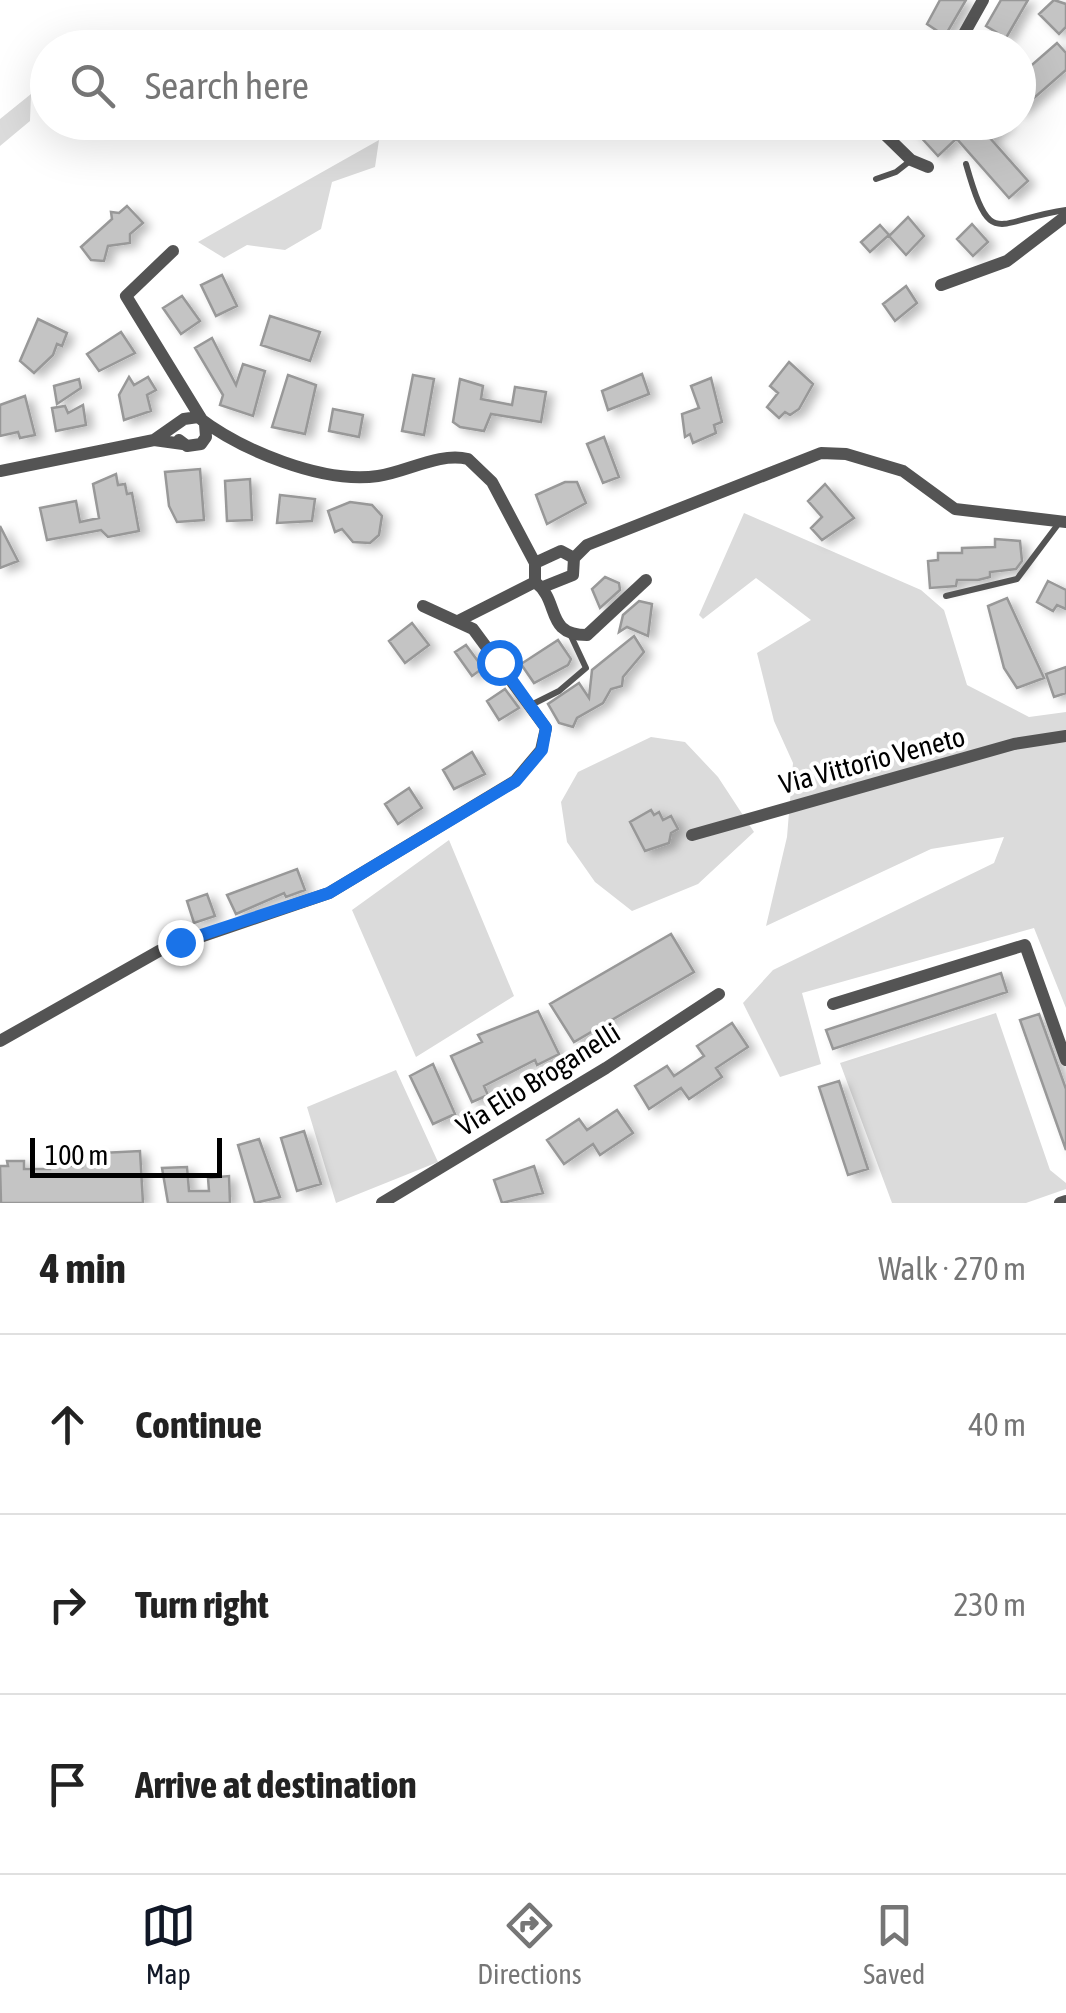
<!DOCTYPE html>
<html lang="en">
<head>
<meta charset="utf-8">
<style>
	body { margin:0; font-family:"Asap Condensed",sans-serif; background:#f6f6f6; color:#222 }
	.scale { position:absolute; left:30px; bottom:25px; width:192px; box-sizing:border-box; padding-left:10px; border:5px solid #000; border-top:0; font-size:28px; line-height:35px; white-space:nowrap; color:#000; -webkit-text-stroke:8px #fff; paint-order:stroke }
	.stop { position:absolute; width:30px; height:30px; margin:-22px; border:8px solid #1a73e8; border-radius:50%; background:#fff }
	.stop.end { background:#1a73e8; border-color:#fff; box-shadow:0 2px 10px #0008 }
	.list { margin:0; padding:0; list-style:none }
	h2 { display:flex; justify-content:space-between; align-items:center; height:130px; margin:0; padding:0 40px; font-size:42px }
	h2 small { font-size:32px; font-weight:400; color:#767676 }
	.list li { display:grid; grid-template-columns:65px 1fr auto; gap:30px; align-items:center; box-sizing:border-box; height:180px; padding:0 40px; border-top:2px solid #e0e0e0 }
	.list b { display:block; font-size:38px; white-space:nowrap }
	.list em { font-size:32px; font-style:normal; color:#767676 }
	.icon { flex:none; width:55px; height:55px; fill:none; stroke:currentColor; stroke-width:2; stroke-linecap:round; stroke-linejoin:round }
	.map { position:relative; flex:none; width:1066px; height:1203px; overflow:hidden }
	.search { position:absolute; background:#fff; box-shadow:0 10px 40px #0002; left:30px; right:30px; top:30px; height:110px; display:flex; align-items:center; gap:25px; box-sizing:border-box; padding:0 35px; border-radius:55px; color:#767676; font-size:38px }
	.sheet { height:670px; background:#fff }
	nav { display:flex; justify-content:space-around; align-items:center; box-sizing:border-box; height:140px; border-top:2px solid #e0e0e0; background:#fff; font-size:28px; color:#767676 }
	nav a { display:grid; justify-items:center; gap:5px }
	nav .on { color:#111827 }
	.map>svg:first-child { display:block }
	.green { fill:#dbdbdb }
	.building { fill:#c4c4c4; stroke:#989898; stroke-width:2.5; filter:url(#shadow) }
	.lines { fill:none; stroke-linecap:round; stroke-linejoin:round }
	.service { stroke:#545454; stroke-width:6 }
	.minor { stroke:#545454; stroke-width:12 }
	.route { stroke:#1a73e8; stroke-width:12 }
	.labels { text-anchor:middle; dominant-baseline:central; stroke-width:8; stroke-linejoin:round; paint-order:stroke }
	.street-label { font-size:28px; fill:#000; stroke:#fff }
</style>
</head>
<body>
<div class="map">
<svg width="1066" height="1203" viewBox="0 0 1066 1203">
	<defs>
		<filter id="shadow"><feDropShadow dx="7" dy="4" stdDeviation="5" flood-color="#0004"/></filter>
	</defs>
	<rect width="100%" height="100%" fill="#fff"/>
	<path class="green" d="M31,94L30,121L0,146V119Z
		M379,140L375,167L332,182L321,229L285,250L247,245L224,258L198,242Z
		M744,513L921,590L944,610L967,685L1029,717L1066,712V1008L1034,928L802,993L821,1064L780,1077L743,1003L773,970L994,863L1004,837L931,849L766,926L787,837L793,763L774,721L757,653L811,620L756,578L703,619L699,615Z
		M651,737L685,742L718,777L754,832L698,884L632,911L595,882L567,842L561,802L578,772Z
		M449,840L514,996L416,1057L352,910Z
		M996,1013L1050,1170L1066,1183V1189L1026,1203H892L840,1063Z
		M396,1070L438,1162L336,1203L307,1107Z"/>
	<path class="building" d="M940,0H966L945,36L927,24Z
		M1001,0H1028L1006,38L986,26Z
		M1054,0L1066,4V27L1059,34L1039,14Z
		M1057,43L1066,53V70L1018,112V77Z
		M907,122H940L956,139L938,156Z
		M976,122H1007L990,138L1028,181L1009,198L957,139Z
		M127,206L143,223L130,234V243L108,246L104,261L91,260L81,247L112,219L111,212L119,213Z
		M908,217L924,236L906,255L889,236Z
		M972,224L988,242L973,256L957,239Z
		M880,225L889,235L870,252L861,242Z
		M222,275L237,306L216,316L201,285Z
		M906,286L917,303L895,321L883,304Z
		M182,296L200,321L181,334L163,308Z
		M270,316L320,332L310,361L261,345Z
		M38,319L67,333L62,346L57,344L53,355L34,373L20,361Z
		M121,332L135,353L99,371L87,354Z
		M212,338L236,385L243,364L265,371L253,416L220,405L223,395L195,348Z
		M789,362L813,384L799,409L790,415L785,412L779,418L767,407L778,393L770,386Z
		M642,374L649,394L608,410L602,391Z
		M288,375L316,385L305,434L272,427Z
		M413,375L434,379L424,435L402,431Z
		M129,377L134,385L148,377L156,390L147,395L151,411L124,420L119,395Z
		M711,378L722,422L714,425L716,433L693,443L690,434L685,437L682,414L699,408L691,386Z
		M79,379L81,388L57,404L54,386Z
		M460,379L483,386L481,399L512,405L515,387L546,392L541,422L491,414L484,431L460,427L453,422Z
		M25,396L35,435L20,438L18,432L0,436V405Z
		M83,405L86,425L56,431L52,408L65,406L68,413Z
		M333,409L363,415L359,437L329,431Z
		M604,437L619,477L603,483L587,444Z
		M200,469L204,520L177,522L169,506L165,472Z
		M116,474L118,485L125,484L127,494L132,493L139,531L108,537L101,530L47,540L40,508L76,501L80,522L99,518L93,484Z
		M250,479L252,520L227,521L225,481Z
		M565,482H577L586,503L547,524L536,495Z
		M825,484L854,518L822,540L811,528L822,517L808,501Z
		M280,495L315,499L312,521L277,523Z
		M350,502L372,505L382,516L379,535L370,543L353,542L342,529L335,532L328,511Z
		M0,526L18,561L0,568Z
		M995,539L1020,541L1022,561L1016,569L990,572V577L978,580H957L956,586L930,588L928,561L938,560V553H962V548L995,547Z
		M605,577L619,583L620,590L600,608L592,589Z
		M1048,581L1066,590V609L1057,605L1053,611L1037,602Z
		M1007,598L1044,678L1017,688L1004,668L988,606Z
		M639,601L652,604L648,636L627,627L619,632L623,615Z
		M412,623L429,645L405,663L389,641Z
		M634,636L644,652L623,677L622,686L611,689L603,703L577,718L573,727L559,723L548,704L579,683L589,698L592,670Z
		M558,640L571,659L568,665L534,683L521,664Z
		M466,645L483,668L472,676L455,652Z
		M1066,667V693L1054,697L1046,674Z
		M505,689L519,708L499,720L487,701Z
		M472,752L485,774L454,789L443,770Z
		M409,788L422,808L398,824L385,804Z
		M651,810L654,815L659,812L663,820L671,816L678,829L671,833L669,843L645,851L630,822Z
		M297,869L305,890L286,897L284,893L236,914L227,895Z
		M207,894L215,916L194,923L187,901Z
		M671,934L694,972L574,1042L550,1004Z
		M1001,973L1007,992L833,1049L826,1030Z
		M538,1011L559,1054L537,1065L535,1060L484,1086L488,1095L472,1102L451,1056L482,1042L478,1035Z
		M1039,1014L1066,1089V1150L1020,1020Z
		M732,1023L748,1047L716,1068L722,1077L689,1099L681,1088L649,1109L635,1086L667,1066L674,1076L704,1056L697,1046Z
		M433,1064L455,1114L433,1124L410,1076Z
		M839,1081L868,1169L848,1175L819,1087Z
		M617,1110L633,1133L600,1155L593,1144L564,1164L547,1140L579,1119L587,1130Z
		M304,1131L321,1184L297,1191L281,1138Z
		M259,1139L280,1197L255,1203L238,1145Z
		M140,1151L143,1203H1L0,1166H8L7,1161H24V1169H50V1163L82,1167V1154Z
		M534,1166L543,1193L502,1203L494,1180Z
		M187,1167L189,1191H209L208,1178L229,1176L230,1203H168L162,1168Z"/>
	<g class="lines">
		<path class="service" d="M966,164C991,252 995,220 1066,210
			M876,179L896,172L910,161
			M946,596L1017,579L1059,523
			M531,705L559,691L586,668L571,636"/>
		<path class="minor" d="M847,48L858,40L955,48
			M956,48L983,0
			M872,122L911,160L928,167
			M173,251L126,296L202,420
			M941,285L1007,261L1066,216
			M154,440L184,419L198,417C241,450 322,484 378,476C407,472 439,452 468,459L492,482L535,563
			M179,440L187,446L201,444L206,437L205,424
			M0,471L154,440L183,444
			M574,558L587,545L821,453L846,454L903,471L955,509L1066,522
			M535,563V582C561,601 544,635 587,635L646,580
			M535,563L561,551L574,558
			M543,587L573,575L574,558
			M458,621L535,582
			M692,835L1014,744L1066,736
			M833,1004L1025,945L1066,1060
			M0,1041L159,951L329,893L515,781L541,750L546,728L473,629L423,606
			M382,1203L606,1068L719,994
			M1060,1203L1066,1201"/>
	</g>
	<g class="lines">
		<path class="route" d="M180,942L329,893L516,781L542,750L546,728L499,662"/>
	</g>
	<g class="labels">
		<g class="street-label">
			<text transform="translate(872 760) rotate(-15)">Via Vittorio Veneto</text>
			<text transform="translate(538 1079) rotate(-32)">Via Elio Broganelli</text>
		</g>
	</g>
</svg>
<div class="scale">100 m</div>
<div class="stop" style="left:499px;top:662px"></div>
<div class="stop end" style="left:180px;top:942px"></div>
<div class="search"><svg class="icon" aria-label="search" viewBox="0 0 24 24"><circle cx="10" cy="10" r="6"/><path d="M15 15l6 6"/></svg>Search here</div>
</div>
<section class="sheet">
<h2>4 min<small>Walk · 270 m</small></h2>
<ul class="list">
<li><svg class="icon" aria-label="ahead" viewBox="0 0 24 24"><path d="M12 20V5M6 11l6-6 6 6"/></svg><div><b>Continue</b></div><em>40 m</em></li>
<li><svg class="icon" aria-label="right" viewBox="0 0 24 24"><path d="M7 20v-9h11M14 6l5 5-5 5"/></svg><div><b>Turn right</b></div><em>230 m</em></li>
<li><svg class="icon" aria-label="arrive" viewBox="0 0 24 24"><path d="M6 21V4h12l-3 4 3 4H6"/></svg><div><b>Arrive at destination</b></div></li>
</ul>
</section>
<nav>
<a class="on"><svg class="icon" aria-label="map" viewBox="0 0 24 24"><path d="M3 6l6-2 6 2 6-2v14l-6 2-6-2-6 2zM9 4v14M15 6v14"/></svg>Map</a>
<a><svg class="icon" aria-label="directions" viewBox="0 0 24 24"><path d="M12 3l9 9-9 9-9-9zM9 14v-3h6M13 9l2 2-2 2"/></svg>Directions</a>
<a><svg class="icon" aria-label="saved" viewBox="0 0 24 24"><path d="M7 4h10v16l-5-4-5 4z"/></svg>Saved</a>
</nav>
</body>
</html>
